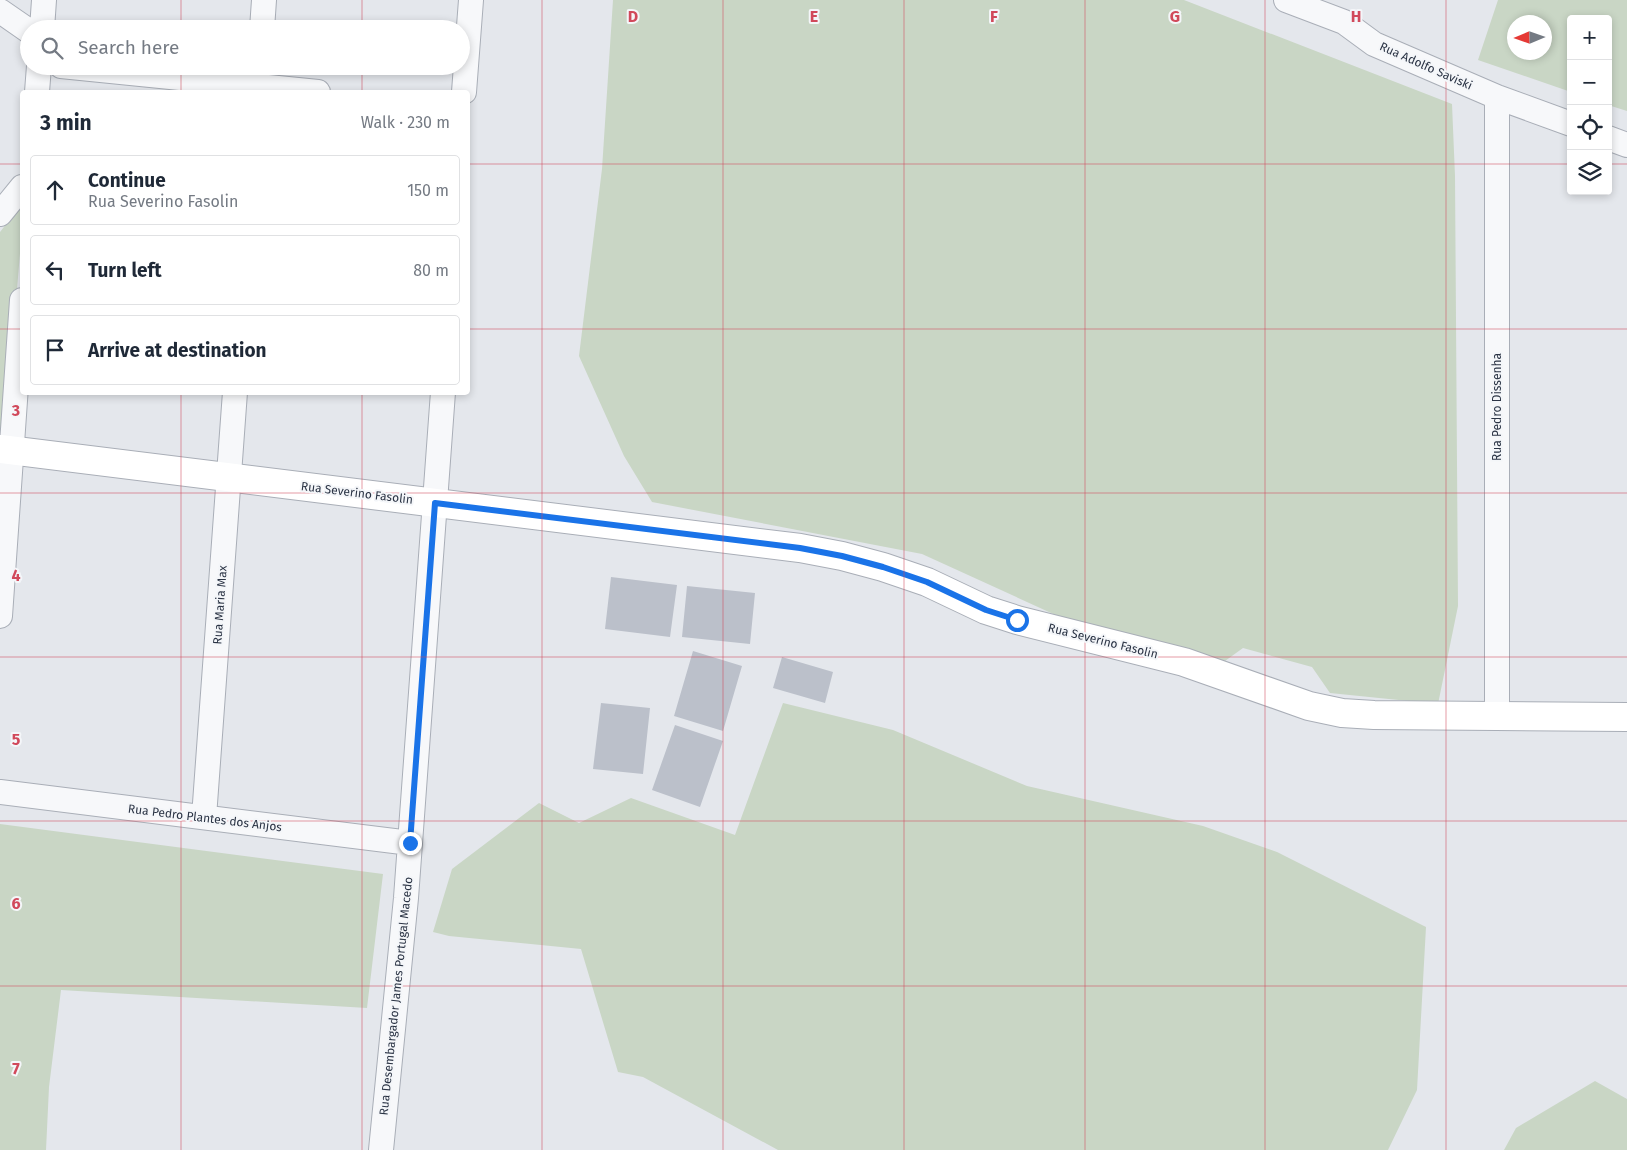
<!DOCTYPE html>
<html lang="en">
<head>
<meta charset="utf-8">
<style>
	body { margin:0; font-family:"Fira Sans",sans-serif; background:#f2f2f3; color:#1f2937 }
	.controls { position:absolute; right:15px; top:15px; display:grid; overflow:hidden; border-radius:5px; box-shadow:0 2px 8px #0003 }
	.controls button { width:45px; height:45px; display:grid; place-items:center; padding:0; border:0; border-bottom:1px solid #e0e1e3; background:#fff; color:#1f2937; font:25px sans-serif }
	.compass { position:absolute; left:1507px; top:15px; width:45px; height:45px; border-radius:50%; background:#fff; box-shadow:0 2px 8px #0003; rotate:268deg }
	.stop { position:absolute; width:15px; height:15px; margin:-11px; border:4px solid #1a73e8; border-radius:50%; background:#fff }
	.stop.end { background:#1a73e8; border-color:#fff; box-shadow:0 1px 5px #0008 }
	.list { margin:0; padding:0; list-style:none }
	h2 { display:flex; justify-content:space-between; align-items:center; height:65px; margin:0; padding:0 20px; font-size:21px }
	h2 small { font-size:16px; font-weight:400; color:#747a83 }
	.list li { display:grid; grid-template-columns:32px 1fr auto; gap:15px; align-items:center; box-sizing:border-box; height:70px; margin:0 10px 10px; padding:0 10px; border:1px solid #e0e1e3; border-radius:5px }
	.list b { display:block; font-size:19px; white-space:nowrap }
	.list p { margin:0; font-size:16px; white-space:nowrap; color:#747a83 }
	.list em { font-size:16px; font-style:normal; color:#747a83 }
	.icon { flex:none; width:28px; height:28px; fill:none; stroke:currentColor; stroke-width:2; stroke-linecap:round; stroke-linejoin:round }
	.map { position:relative; flex:none; width:1627px; height:1150px; overflow:hidden }
	.search { position:absolute; background:#fff; box-shadow:0 2px 8px #0003; left:20px; top:20px; width:450px; height:55px; display:flex; align-items:center; gap:12px; box-sizing:border-box; padding:0 18px; border-radius:28px; color:#747a83; font-size:19px }
	.panel { position:absolute; background:#fff; box-shadow:0 2px 8px #0003; left:20px; top:90px; width:450px; height:305px; border-radius:5px }
	.map>svg:first-child { display:block }
	.green { fill:#c9d6c5; fill-rule:evenodd }
	.building { fill:#bbc0ca }
	.lines { fill:none; stroke-linecap:round; stroke-linejoin:round }
	.street-casing { stroke:#a9aeb7; stroke-width:26 }
	.secondary-casing { stroke:#a9aeb7; stroke-width:30 }
	.street { stroke:#f7f8fa; stroke-width:24 }
	.secondary { stroke:#fff; stroke-width:28 }
	.route { stroke:#1a73e8; stroke-width:6 }
	.grid { fill:none; stroke:#d1495b; stroke-width:1; stroke-opacity:0.55 }
	.labels { text-anchor:middle; dominant-baseline:central; stroke-width:4; stroke-linejoin:round; paint-order:stroke }
	.street-label { font-size:12px; fill:#2b3445; stroke:#f4f6f9 }
	.grid-label { font-size:16px; text-anchor:middle; font-weight:bold; fill:#d1495b; stroke:#f4f6f9; stroke-width:4; stroke-linejoin:round; paint-order:stroke }
</style>
</head>
<body>
<div class="map">
<svg width="1627" height="1150" viewBox="0 0 1627 1150">
	<rect width="100%" height="100%" fill="#e4e7ec"/>
	<path class="green" d="M613,0H1184L1452,104L1455,176L1458,606L1438,704L1330,693L1312,667L1243,648L1225,661L1073,623L922,554L652,502L624,456L579,356L602,169Z
		M1498,0H1627V111L1608,105V19H1571V92L1478,60ZM1544,22V52H1514V22Z
		M22,204V230L4,442L0,441V232Z
		M783,703L893,730L1027,786L1203,826L1277,852L1426,927L1417,1090L1388,1150H778L643,1077L618,1072L581,949L449,936L433,932L452,869L539,803L579,823L631,798L735,835Z
		M0,824L383,874L367,1008L61,990L49,1087L46,1150H0Z
		M1595,1081L1627,1099V1150H1504L1516,1128Z"/>
	<path class="building" d="M611,577L677,585L670,637L605,629Z
		M687,586L755,593L750,644L682,637Z
		M693,651L742,666L723,731L674,716Z
		M782,657L833,672L825,703L773,688Z
		M601,703L650,708L643,774L593,769Z
		M675,725L723,741L700,807L652,790Z"/>
	<g class="lines">
		<g class="street-casing">
			<path id="street" d="M1286,0L1344,22L1374,44L1497,97L1571,124
				M0,11L29,31
				M42,29L44,0
				M262,29L264,0
				M61,66L318,92
				M37,92L39,66
				M464,92L471,0
				M1608,138L1627,145
				M0,214L22,187
				M0,616L22,300
				M1497,716V97
				M0,792L410,843
				M204,817L235,392
				M381,1150L406,898L443,392"/>
		</g>
		<g class="secondary-casing">
			<path id="secondary" d="M0,449L800,548L842,556L883,567L927,582L986,610L1017,620L1184,662L1309,706L1342,713L1374,715L1627,717"/>
		</g>
		<use href="#street" class="street"/>
		<use href="#secondary" class="secondary"/>
	</g>
	<g class="lines">
		<path class="route" d="M410,843L435,503L800,548L842,556L883,567L927,582L986,610L1017,620"/>
	</g>
	<path class="grid" d="M181,0V29M362,0V29M542,0V1150M723,0V1150M904,0V1150M1085,0V1150M1265,0V1150M1446,0V1150M181,66V92M362,66V92M0,164H22M468,164H1571M1608,164H1627M0,329H22M468,329H1627M181,392V1150M362,392V1150M0,493H1627M0,657H1627M0,821H1627M0,986H1627"/>
	<g class="labels">
		<g class="street-label">
			<text transform="translate(1426 66) rotate(24)">Rua Adolfo Saviski</text>
			<text transform="translate(1497 407) rotate(-90)">Rua Pedro Dissenha</text>
			<text transform="translate(357 493) rotate(7)">Rua Severino Fasolin</text>
			<text transform="translate(220 605) rotate(-86)">Rua Maria Max</text>
			<text transform="translate(1103 641) rotate(14)">Rua Severino Fasolin</text>
			<text transform="translate(205 818) rotate(7)">Rua Pedro Plantes dos Anjos</text>
			<text transform="translate(396 996) rotate(-84)">Rua Desembargador James Portugal Macedo</text>
		</g>
	</g>
	<g class="grid-label">
		<text x="633" y="22">D</text>
		<text x="814" y="22">E</text>
		<text x="994" y="22">F</text>
		<text x="1175" y="22">G</text>
		<text x="1356" y="22">H</text>
		<text x="16" y="416">3</text>
		<text x="16" y="581">4</text>
		<text x="16" y="745">5</text>
		<text x="16" y="909">6</text>
		<text x="16" y="1074">7</text>
	</g>
</svg>
<div class="controls">
<button>+</button>
<button>−</button>
<button><svg class="icon" aria-label="locate" viewBox="0 0 24 24"><circle cx="12" cy="12" r="6"/><path d="M12 2v4M12 18v4M2 12h4M18 12h4"/></svg></button>
<button><svg class="icon" aria-label="layers" viewBox="0 0 24 24"><path d="M12 4l9 5-9 5-9-5zM3 14l9 5 9-5"/></svg></button>
</div>
<svg class="compass" viewBox="-18 -18 36 36"><path d="M0-13l5 13h-10z" fill="#e53935"/><path d="M0 13l5-13h-10z" fill="#747a83"/></svg>
<div class="stop" style="left:1017px;top:620px"></div>
<div class="stop end" style="left:410px;top:843px"></div>
<div class="search"><svg class="icon" aria-label="search" viewBox="0 0 24 24"><circle cx="10" cy="10" r="6"/><path d="M15 15l6 6"/></svg>Search here</div>
<section class="panel">
<h2>3 min<small>Walk · 230 m</small></h2>
<ul class="list">
<li><svg class="icon" aria-label="ahead" viewBox="0 0 24 24"><path d="M12 20V5M6 11l6-6 6 6"/></svg><div><b>Continue</b><p>Rua Severino Fasolin</p></div><em>150 m</em></li>
<li><svg class="icon" aria-label="left" viewBox="0 0 24 24"><path d="M17 20v-9H6M10 6l-5 5 5 5"/></svg><div><b>Turn left</b></div><em>80 m</em></li>
<li><svg class="icon" aria-label="arrive" viewBox="0 0 24 24"><path d="M6 21V4h12l-3 4 3 4H6"/></svg><div><b>Arrive at destination</b></div></li>
</ul>
</section>
</div>
</body>
</html>
